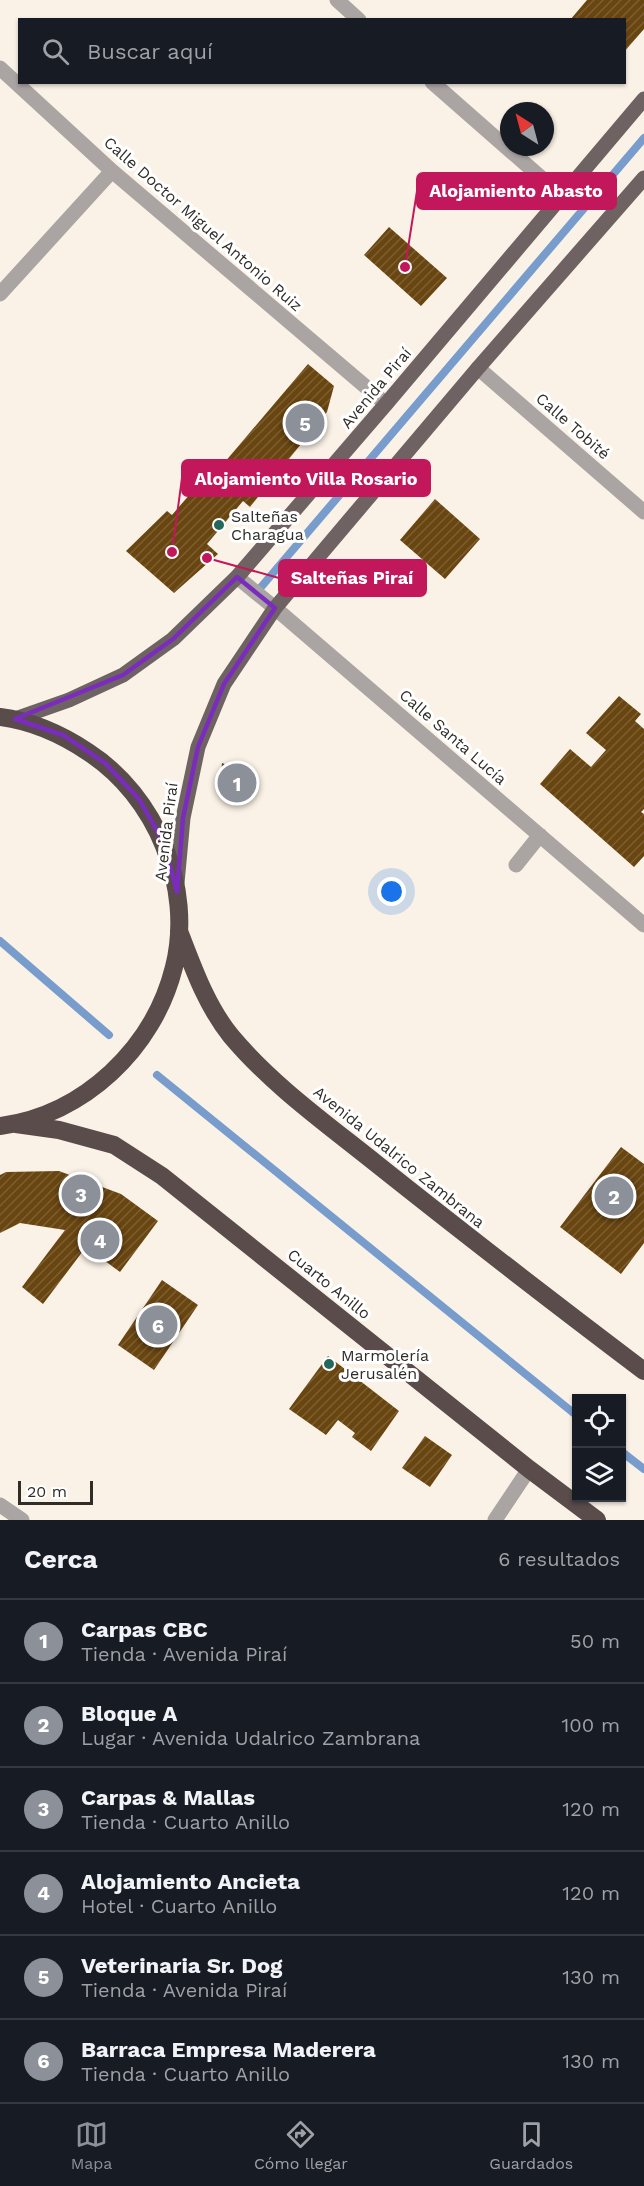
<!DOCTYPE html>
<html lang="es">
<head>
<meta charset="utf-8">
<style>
	body { margin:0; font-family:"Work Sans",sans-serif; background:#242831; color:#f1f3f6 }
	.controls { position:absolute; right:18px; bottom:18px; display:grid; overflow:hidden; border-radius:0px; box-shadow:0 2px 4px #0004 }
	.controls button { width:54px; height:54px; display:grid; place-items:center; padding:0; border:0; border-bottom:2px solid #363941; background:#171b24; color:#f1f3f6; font:30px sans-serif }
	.compass { position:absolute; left:500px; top:102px; width:54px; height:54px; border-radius:50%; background:#171b24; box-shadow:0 2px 4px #0004; rotate:324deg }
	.scale { position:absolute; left:18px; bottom:15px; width:75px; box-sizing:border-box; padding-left:6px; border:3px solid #302d29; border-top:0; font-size:16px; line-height:21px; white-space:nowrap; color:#302d29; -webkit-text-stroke:4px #fff; paint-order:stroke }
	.you { position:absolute; left:392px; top:892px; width:21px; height:21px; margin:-15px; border:4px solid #fff; border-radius:50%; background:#1a73e8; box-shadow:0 0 0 9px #1a73e833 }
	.badge { display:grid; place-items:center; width:39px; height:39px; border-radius:50%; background:#8c9099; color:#fff; font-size:20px; font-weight:700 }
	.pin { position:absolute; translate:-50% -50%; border:3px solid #fff; box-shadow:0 2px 6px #0006 }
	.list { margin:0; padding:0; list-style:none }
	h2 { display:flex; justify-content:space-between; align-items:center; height:78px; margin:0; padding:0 24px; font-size:26px }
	h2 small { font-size:20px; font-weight:400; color:#9ea1a6 }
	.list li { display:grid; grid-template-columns:39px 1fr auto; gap:18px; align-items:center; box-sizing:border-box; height:84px; padding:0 24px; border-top:2px solid #363941 }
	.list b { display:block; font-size:22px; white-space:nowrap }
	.list p { margin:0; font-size:20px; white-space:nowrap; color:#9ea1a6 }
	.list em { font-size:20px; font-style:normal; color:#9ea1a6 }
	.icon { flex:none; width:33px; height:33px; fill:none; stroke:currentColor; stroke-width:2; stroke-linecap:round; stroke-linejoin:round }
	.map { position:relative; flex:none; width:644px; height:1520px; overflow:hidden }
	.search { position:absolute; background:#171b24; box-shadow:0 2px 4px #0004; left:18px; right:18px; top:18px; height:66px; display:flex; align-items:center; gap:15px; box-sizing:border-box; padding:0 21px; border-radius:0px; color:#9ea1a6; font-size:22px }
	.sheet { height:582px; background:#171b24 }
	nav { display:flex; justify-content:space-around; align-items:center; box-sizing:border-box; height:84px; border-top:2px solid #363941; background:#171b24; font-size:16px; color:#9ea1a6 }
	nav a { display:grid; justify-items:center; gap:3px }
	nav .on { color:#8c9099 }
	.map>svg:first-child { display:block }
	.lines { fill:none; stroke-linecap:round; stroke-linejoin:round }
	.stream { stroke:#789dcc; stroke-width:8 }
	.building { fill:url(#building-hatch) }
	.minor { stroke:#aaa4a3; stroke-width:15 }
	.major { stroke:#6e6362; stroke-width:15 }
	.highway { stroke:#594c4b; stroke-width:18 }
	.marked { fill:none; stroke:#7b2cbf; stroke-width:4.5; stroke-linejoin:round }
	.poi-dot { fill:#23685b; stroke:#fff; stroke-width:2 }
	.labels { text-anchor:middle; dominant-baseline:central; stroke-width:6; stroke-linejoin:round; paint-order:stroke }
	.street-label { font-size:16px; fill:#302d29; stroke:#fff }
	.poi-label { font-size:16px; fill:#302d29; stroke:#fff; text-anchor:start }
	.leader { fill:none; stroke:#c2185b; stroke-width:2 }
	.callout-dot { fill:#c2185b; stroke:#fff; stroke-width:2 }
	.callout { fill:#c2185b; stroke:#c2185b; stroke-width:2 }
	.callout-label { font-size:18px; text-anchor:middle; font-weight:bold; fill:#fff }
</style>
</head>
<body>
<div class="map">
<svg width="644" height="1520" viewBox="0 0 644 1520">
	<defs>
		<pattern id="building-hatch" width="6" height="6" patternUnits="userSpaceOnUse" patternTransform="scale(1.5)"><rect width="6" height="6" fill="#694510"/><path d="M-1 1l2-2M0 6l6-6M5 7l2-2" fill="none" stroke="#7b5e33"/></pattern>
	</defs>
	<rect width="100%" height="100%" fill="#fbf2e7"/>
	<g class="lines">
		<path class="stream" d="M256,593L644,138
			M0,941L109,1035
			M157,1075L576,1415
			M622,1452L644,1469"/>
	</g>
	<path class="building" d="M587,0H644V29L624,52V20H570Z
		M389,227L447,278L421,306L364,255Z
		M308,364L334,386L327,412L250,507L243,501L207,544L218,554L174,593L126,551L167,511L172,515L209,472L213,476Z
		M435,499L480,539L445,579L400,540Z
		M619,696L641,714L635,721L644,729V809L641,812L644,814V856L634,867L540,784L570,749L591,767L606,750L586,733Z
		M222,763L257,777L253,788L219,795Z
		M621,1147L644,1164V1243L621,1274L560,1227Z
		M59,1171L121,1194L158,1221L120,1272L86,1247L43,1304L22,1287L65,1230L20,1223L0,1233V1175L6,1172Z
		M162,1280L198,1305L154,1370L118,1345Z
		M328,1356L399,1411L371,1451L352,1437L355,1433L338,1420L326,1435L289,1409Z
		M425,1436L452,1455L430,1487L402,1468Z"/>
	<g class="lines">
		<path class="minor" d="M337,0L359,20
			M0,68L112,171L386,404
			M432,82L562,196
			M0,294L112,171
			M478,368L644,512
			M237,577L275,608L644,925
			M516,865L540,835
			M0,1505L22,1520
			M495,1520L529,1469"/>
		<path class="major" d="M15,719L69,700L123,675L173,639L237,577L386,404L644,99
			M177,883L183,818L198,747L224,684L275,608L478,368L644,178"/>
		<path class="highway" d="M0,717C32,721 61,734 88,752C156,796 194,887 174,967C154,1048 84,1115 0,1126
			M179,931C193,967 206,1005 231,1036C273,1086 327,1124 378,1165C466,1235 554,1303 644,1371
			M16,1124L59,1130L114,1145L162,1176L529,1469L597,1520"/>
	</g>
	<path class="marked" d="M237,577L275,608L224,684L198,747L183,818L177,892L164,843L139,799L105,763L63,735L15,719L123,675L173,639Z"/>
	<g class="poi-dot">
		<circle cx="219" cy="525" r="6"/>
		<circle cx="329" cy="1364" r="6"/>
	</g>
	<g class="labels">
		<g class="street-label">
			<text transform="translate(203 224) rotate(41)">Calle Doctor Miguel Antonio Ruiz</text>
			<text transform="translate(376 388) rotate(-50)">Avenida Piraí</text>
			<text transform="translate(573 426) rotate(41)">Calle Tobité</text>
			<text transform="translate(453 737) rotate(41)">Calle Santa Lucía</text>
			<text transform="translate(166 832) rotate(-83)">Avenida Piraí</text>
			<text transform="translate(399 1157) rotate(39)">Avenida Udalrico Zambrana</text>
			<text transform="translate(329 1284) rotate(39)">Cuarto Anillo</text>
		</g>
		<g class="poi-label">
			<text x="231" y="516">Salteñas<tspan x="231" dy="18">Charagua</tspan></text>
			<text x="341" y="1355">Marmolería<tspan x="341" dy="18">Jerusalén</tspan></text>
		</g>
	</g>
	<path class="leader" d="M405 267L417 191M172 552L182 478M207 558L279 578"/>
	<g class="callout-dot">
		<circle cx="405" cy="267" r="6"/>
		<circle cx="172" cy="552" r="6"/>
		<circle cx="207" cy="558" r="6"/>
	</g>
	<g class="callout">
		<rect x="417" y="173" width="199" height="36" rx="6"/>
		<rect x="182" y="460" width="248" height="36" rx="6"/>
		<rect x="279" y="560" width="147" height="36" rx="6"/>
	</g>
	<g class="callout-label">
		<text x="516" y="197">Alojamiento Abasto</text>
		<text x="306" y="485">Alojamiento Villa Rosario</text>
		<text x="352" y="584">Salteñas Piraí</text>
	</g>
</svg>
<div class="controls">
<button><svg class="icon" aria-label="locate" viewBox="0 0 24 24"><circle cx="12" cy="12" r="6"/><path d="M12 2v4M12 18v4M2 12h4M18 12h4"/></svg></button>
<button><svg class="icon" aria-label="layers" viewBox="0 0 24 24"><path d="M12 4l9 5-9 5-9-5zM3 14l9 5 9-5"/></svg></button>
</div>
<svg class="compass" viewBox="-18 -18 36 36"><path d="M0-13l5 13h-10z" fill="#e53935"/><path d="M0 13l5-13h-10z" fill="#9ea1a6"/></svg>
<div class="scale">20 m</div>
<div class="you"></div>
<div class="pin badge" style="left:237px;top:783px">1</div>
<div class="pin badge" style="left:614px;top:1196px">2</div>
<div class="pin badge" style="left:81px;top:1194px">3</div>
<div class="pin badge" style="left:100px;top:1240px">4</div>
<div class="pin badge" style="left:305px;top:423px">5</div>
<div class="pin badge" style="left:158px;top:1325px">6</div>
<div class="search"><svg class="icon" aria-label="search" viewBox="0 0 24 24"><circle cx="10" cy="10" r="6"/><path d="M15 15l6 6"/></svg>Buscar aquí</div>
</div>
<section class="sheet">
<h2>Cerca<small>6 resultados</small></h2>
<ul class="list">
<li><span class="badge">1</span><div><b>Carpas CBC</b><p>Tienda · Avenida Piraí</p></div><em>50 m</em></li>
<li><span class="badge">2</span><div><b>Bloque A</b><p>Lugar · Avenida Udalrico Zambrana</p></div><em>100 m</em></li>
<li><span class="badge">3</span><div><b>Carpas &amp; Mallas</b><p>Tienda · Cuarto Anillo</p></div><em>120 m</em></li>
<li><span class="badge">4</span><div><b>Alojamiento Ancieta</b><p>Hotel · Cuarto Anillo</p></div><em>120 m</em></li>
<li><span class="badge">5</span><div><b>Veterinaria Sr. Dog</b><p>Tienda · Avenida Piraí</p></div><em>130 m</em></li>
<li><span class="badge">6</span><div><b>Barraca Empresa Maderera</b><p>Tienda · Cuarto Anillo</p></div><em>130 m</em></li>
</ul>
</section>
<nav>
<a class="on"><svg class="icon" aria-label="map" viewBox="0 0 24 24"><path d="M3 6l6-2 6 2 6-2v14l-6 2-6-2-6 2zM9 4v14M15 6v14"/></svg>Mapa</a>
<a><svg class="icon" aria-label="directions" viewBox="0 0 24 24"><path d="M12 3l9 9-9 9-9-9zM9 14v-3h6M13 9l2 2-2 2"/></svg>Cómo llegar</a>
<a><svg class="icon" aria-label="saved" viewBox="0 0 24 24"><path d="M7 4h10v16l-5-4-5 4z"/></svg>Guardados</a>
</nav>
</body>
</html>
